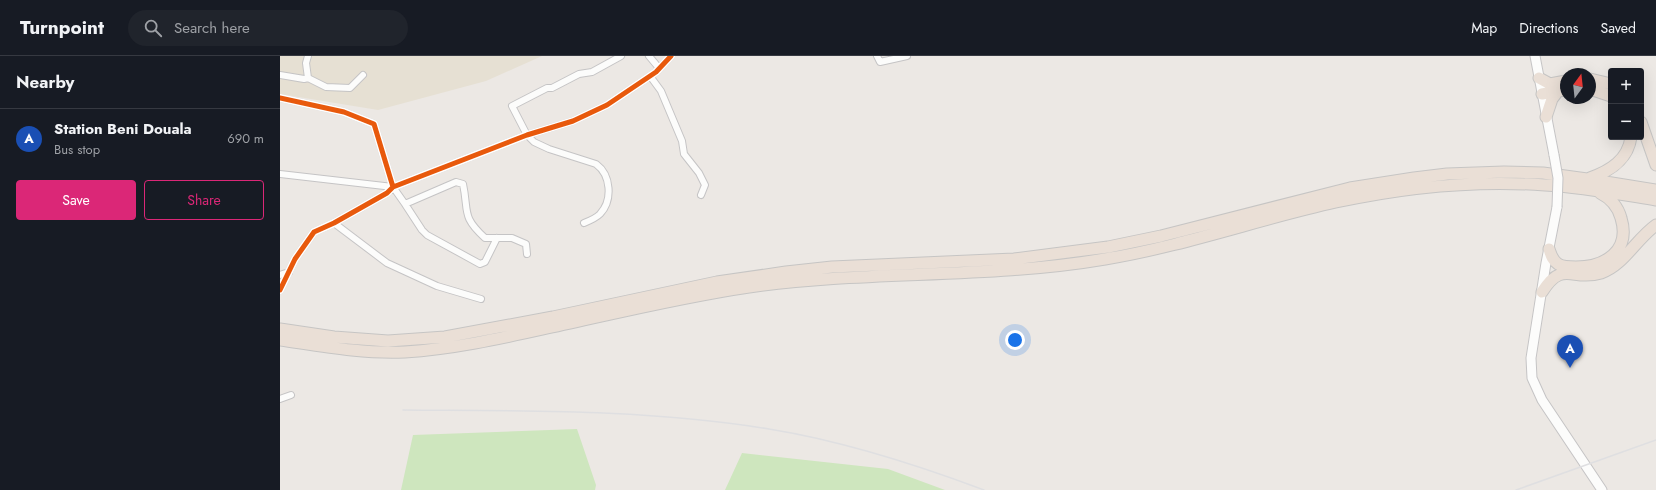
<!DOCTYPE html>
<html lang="en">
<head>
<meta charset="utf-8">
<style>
	body { margin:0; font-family:Jost,sans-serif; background:#20242c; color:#f1f3f6 }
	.controls { position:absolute; right:12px; top:12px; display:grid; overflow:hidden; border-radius:4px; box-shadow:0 4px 16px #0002 }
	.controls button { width:36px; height:36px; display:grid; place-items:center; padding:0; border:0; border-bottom:1px solid #363941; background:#171b24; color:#f1f3f6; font:20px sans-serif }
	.compass { position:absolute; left:1280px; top:12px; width:36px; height:36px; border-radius:50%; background:#171b24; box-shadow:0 4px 16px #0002; rotate:15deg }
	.you { position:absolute; left:735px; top:284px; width:14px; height:14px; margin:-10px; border:3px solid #fff; border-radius:50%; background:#1a73e8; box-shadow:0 0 0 6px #1a73e833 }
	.badge { display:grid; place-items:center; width:26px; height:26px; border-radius:50%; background:#db2777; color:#fff; font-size:13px; font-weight:700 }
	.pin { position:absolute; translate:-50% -33px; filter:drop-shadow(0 1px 2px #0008) }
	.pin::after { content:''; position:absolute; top:21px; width:14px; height:12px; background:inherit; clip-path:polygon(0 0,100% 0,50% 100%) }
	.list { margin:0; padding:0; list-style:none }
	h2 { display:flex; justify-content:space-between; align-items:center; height:52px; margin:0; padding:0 16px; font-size:17px }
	h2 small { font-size:13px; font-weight:400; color:#9ea1a6 }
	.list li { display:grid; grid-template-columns:26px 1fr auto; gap:12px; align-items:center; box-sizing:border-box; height:60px; padding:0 16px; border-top:1px solid #363941 }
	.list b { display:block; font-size:15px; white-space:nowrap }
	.list p { margin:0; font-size:13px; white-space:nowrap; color:#9ea1a6 }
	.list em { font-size:13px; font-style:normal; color:#9ea1a6 }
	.actions { display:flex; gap:8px; padding:12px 16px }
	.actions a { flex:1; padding:9px 0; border:1px solid #db2777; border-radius:4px; text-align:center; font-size:14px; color:#db2777 }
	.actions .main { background:#db2777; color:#fff }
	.icon { flex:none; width:22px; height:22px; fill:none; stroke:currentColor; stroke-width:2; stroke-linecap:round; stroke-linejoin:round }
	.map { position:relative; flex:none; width:1376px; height:434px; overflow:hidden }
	header { display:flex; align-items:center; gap:24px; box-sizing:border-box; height:56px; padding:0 20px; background:#171b24; border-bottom:1px solid #363941 }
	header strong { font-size:19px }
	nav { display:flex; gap:22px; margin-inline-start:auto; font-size:14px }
	.search { width:280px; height:36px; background:#20242c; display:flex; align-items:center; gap:10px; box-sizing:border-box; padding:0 14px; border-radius:22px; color:#9ea1a6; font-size:15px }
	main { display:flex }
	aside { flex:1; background:#171b24 }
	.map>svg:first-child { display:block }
	.education { fill:#e6e0d3 }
	.green { fill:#cee6be }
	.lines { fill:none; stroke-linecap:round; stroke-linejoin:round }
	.street-casing { stroke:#c5c4c5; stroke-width:8 }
	.secondary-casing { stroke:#c5c4c5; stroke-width:11 }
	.highway-casing { stroke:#c6c5c4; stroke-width:13 }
	.street { stroke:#fcfcfb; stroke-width:6 }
	.secondary { stroke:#fcfcfb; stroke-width:9 }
	.highway { stroke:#eadfd6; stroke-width:11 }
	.rail { stroke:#dfdfe1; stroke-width:1.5 }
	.secondary-bridge-casing { stroke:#c5c4c5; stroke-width:11; stroke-linecap:butt }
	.secondary-bridge { stroke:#fcfcfb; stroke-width:9 }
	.cycleway-casing { stroke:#fff; stroke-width:8 }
	.cycleway { stroke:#e8590c; stroke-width:5 }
</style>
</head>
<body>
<header>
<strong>Turnpoint</strong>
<div class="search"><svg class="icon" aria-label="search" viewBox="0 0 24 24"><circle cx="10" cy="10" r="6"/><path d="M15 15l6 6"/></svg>Search here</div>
<nav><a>Map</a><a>Directions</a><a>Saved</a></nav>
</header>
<main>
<aside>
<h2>Nearby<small></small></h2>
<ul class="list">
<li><span class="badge" style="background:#1a4fb4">A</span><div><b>Station Beni Douala</b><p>Bus stop</p></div><em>690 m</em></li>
</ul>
<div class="actions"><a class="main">Save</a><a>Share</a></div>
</aside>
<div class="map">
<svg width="1376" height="434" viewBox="0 0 1376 434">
	<rect width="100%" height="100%" fill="#ece8e4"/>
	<path class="education" d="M0,0H262L206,25L98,54L0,38Z"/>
	<path class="green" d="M297,373L316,429L315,434H121L133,379Z
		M462,397L608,413L665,434H445Z"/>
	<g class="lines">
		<g class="street-casing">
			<path id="street" d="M369,0L379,12
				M597,0L600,6L627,0
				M0,19L24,23L28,22L26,7L28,0
				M370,20L381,35L402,85L404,98L419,117L425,129L421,139
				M28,22L46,31L70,32L83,19
				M0,42L64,56L94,68L113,131L107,137L54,167L34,176L15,203L0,234
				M0,118L113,131L125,148L176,126L183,128C189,156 181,160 205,182H232L246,188L247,198
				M113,131L247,79L293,65L327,49L376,16L391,0
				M125,148L142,174L147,179L200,208L205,206L217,182
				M54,167L107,207L157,230L201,243
				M304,167C309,165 316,162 320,158C333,144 331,119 316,108L269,93L254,86L247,79L232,50L267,32H272L299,18L312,16L341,0
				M0,219L9,216
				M0,343L11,339"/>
		</g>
		<g class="secondary-casing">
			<path id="secondary" d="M1255,0L1274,99
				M1277,151L1266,207L1251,302L1252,322L1262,344L1322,434"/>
		</g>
		<g class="highway-casing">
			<path id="highway" d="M1259,22L1270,28L1286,25
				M1310,23L1331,28
				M1310,33L1331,40
				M1262,38L1278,35
				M1266,61L1272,43L1278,35L1286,34
				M1361,66L1376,109
				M1310,122C1330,115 1348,104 1351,81
				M1269,193C1271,199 1272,204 1278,208C1282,211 1291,211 1296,211C1325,211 1351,195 1341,162C1338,151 1330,142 1320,137
				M1262,236C1283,203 1292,226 1321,217C1344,209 1356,183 1376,169
				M0,273L54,281L108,285L165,281L273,261L437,226L506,216L552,211L734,203L828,191L881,180L1070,132L1134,122L1167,118L1224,116L1263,117L1307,123L1376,134
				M0,284C41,290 83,298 125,296C172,293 218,283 263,273C332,258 400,241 469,231C587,214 708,223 825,203C904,190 979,163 1056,146C1125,131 1195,124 1265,129C1302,131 1339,138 1376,144"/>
		</g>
		<use href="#street" class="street"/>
		<use href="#secondary" class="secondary"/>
		<use href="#highway" class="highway"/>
		<path class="rail" d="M123,354C245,355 368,353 489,373C563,385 635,408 704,434
			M1236,434L1376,384"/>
		<g class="secondary-bridge-casing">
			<path id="secondary-bridge" d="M1274,99L1278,122L1277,151"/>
		</g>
		<use href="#secondary-bridge" class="secondary-bridge"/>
		<g class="cycleway-casing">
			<path id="cycleway" d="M0,42L64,56L94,68L113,131L107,137L54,167L34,176L15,203L0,234
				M113,131L247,79L293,65L327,49L376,16L391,0"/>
		</g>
		<use href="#cycleway" class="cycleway"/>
	</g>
</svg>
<div class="controls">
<button>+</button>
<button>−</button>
</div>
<svg class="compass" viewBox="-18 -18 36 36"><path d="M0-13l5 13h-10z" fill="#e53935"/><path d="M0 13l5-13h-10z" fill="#9ea1a6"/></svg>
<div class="you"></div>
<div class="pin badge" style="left:1290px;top:312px;background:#1a4fb4">A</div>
</div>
</main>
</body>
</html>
